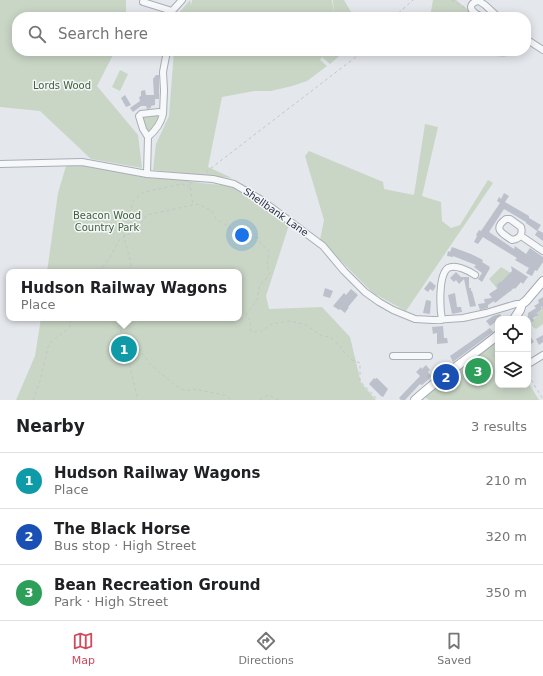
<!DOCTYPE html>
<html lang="en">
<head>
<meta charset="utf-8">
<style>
	body { margin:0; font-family:"DejaVu Sans",sans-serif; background:#f2f2f2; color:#202124 }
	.controls { position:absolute; right:12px; bottom:12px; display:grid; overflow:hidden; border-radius:8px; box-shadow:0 2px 10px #0003 }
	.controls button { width:36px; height:36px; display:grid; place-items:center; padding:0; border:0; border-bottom:1px solid #e0e0e0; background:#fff; color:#202124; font:20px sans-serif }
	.you { position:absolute; left:242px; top:235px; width:14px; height:14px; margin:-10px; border:3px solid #fff; border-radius:50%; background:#1a73e8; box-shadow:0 0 0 6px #1a73e833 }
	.badge { display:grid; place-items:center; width:26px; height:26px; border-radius:50%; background:#d1495b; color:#fff; font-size:13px; font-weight:700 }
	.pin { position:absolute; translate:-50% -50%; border:2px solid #fff; box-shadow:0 1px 4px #0006 }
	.popup { position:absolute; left:6px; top:269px; width:236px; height:52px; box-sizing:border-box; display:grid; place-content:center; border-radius:8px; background:#fff; filter:drop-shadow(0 1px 3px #0005); font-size:13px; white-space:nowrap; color:#757577 }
	.popup b { font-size:15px; color:#202124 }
	.popup::after { content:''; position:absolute; left:50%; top:100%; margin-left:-8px; border:8px solid transparent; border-top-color:#fff }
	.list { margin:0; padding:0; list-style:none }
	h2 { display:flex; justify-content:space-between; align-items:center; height:52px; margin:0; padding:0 16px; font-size:17px }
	h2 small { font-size:13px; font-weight:400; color:#757577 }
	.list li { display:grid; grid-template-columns:26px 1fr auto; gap:12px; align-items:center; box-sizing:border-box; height:56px; padding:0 16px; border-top:1px solid #e0e0e0 }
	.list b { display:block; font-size:15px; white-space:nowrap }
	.list p { margin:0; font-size:13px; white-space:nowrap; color:#757577 }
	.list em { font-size:13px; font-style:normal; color:#757577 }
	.icon { flex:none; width:22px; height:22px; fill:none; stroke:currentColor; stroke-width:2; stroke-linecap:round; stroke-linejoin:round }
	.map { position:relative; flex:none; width:543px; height:400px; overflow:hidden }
	.search { position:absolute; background:#fff; box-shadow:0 2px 10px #0003; left:12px; right:12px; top:12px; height:44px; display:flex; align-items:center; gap:10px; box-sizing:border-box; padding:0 14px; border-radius:16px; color:#757577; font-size:15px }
	.sheet { height:220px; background:#fff }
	nav { display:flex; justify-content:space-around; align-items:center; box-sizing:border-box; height:56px; border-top:1px solid #e0e0e0; background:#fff; font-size:11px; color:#757577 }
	nav a { display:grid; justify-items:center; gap:2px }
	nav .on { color:#d1495b }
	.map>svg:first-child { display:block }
	.green { fill:#c9d6c5 }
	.building { fill:#bbc0ca }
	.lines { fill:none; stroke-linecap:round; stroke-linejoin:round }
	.minor-casing { stroke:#a9aeb7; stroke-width:8 }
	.major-casing { stroke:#a3abb8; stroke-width:10 }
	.path { stroke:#c2c5cb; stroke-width:1; stroke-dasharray:3 3; stroke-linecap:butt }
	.minor { stroke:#f7f8fa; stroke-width:6 }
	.major { stroke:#fff; stroke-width:8 }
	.labels { text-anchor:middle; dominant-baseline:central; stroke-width:3; stroke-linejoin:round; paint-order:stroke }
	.park-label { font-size:10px; fill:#3f6138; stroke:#f4f6f9 }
	.street-label { font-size:10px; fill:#2b3445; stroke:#f4f6f9 }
</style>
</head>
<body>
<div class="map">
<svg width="543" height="400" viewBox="0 0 543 400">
	<rect width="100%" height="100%" fill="#e4e7ec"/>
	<path class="green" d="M0,0H126V17H17V51H115L97,86L138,135L142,168L91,159L40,111L0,107Z
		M190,0L191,5L192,0H332L334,14L333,0H344L351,12V17H192V16L191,17H177L178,14Z
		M433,0H456L477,17H468L466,16L465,17H430Z
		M174,51H345L330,64L322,57L320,60L327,66L307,81L292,86L271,91H254L222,97L208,167L232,178L198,175L153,170L156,144L169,116Z
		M478,51H517C507,62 490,54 478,51Z
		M120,70L128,74L120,91L112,87Z
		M159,115L160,116L154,129L147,134L142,116Z
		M425,124L438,127L422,196L441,202L442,221L451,228L460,225L488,180L493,183L406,311L373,293L320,240L324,220L305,156L309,151L383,182L384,189L414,195Z
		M66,166H98L201,183L232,186L289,225L266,296L269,309L322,307L350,337L361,383L376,400H16L35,356L41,318H239V272H47L58,193Z
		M501,267L511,273L512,290L510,292L501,281L496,285L501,291L500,292L489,279Z
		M543,305V324L536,329L533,327L531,324L535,321L534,319L538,315V312L542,310V306Z
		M498,342V385H528V382L539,400H429L425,397L439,385Z"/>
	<path class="building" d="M156,75H159V99H155V105L151,106V108L147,109L146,106H141L133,112L130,108L140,101L139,97L141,96V91L145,90L146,95H154L153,79Z
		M125,95L131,105L126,107L121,98Z
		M504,193L509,196L505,202L529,216V218L541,225L537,231L526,223V222L504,209L489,232L514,249L515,246L526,254L530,248L543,257V262L537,271L535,270L532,276L526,273L529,268L515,260L517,258L486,239L483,237L478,244L474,242L477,236L476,235L479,230L481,231L500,203L497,201L499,197L501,199Z
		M538,230L543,233V241L535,235Z
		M452,247L471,254L483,260L482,262L490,267L489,268H490L482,282L478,279L482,273L474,267L476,265L453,256V257L447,256L448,251L450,252Z
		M511,266L528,277L523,284L521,282L515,289L514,288L495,303L494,301L488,305V308L480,310L478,304L485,303L484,299L492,298L489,294L498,288L496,285L501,281V282L512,271Z
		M456,272L461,277H469V288H471V291H472L476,306L470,307L464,279L459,284L456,280L454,282L450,278Z
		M430,281L436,286L433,291L430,289L428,292L424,289Z
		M325,288L333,291L330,298L323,296Z
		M351,289L358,295L348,307H349L345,313L340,309L339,310L333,306L344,293L346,295Z
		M455,293L457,307H461L462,312L452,314L448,295Z
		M543,297V309L542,306L541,307L542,309L537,313L539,315L533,318L535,321L528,325V318L527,317L528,316V313L536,308L534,306L539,303L538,300Z
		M426,300L431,301L430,314L423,313Z
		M500,314L502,317L500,319H498V320L490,326L486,321L493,316Z
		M443,326L444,338H447L448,343L437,344V333L433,334L432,327Z
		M490,328L493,332L453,362L450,356Z
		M528,333L534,342L528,346Z
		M543,335V342L539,345L536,339Z
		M426,365L430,370L428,372L431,376L429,378H430L422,385L420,384L405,400H401L399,398L420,376L416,372L421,367L422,369Z
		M374,378L375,379L377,378L388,389L383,397L381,396L369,384Z"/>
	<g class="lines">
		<g class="minor-casing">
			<path id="minor" d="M143,2L172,11
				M171,17L172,11L182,0
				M482,17C481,16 476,14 475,13C468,8 471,2 479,1L485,5L498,17
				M526,39L543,50
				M163,114L164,90L163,72L167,51
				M0,164L82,162L147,174L213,179L234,184L260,199L323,246L344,271L365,292L379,302L393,310L415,319L433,320L463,318L486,313L516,304H522
				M147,174L148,137L143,129L139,116L141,114L159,112L163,114C161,123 155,131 148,137
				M506,219H510L521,227C523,234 520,239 512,240C503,234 492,229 506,219Z
				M521,236L543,251
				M442,320C440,309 438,275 448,268C456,264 469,271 475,275
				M393,356H429
				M530,363L543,355"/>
		</g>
		<g class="major-casing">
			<path id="major" d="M514,319L520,310L522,304L526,301L543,281
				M415,400C441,376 471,357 498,335"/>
		</g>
		<path class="path" d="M452,0L465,8
			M394,17L413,0
			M206,172L357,56L360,51
			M191,182L190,186L193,205
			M99,272L109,259L120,239L134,231L147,215L193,205L198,204L212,211L216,219L231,228L233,232L258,238L260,243L269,251L267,266L270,273L265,280L260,284L257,300L247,313L246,316L250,320L251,332H260L272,324L290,321L306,325L322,336L330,337L340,346L343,351L352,360L360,363V381L378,400
			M130,272L131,264L124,237L133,201L144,192L182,184L190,186
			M121,318V334L128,358L138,400
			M493,355L497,356
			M128,358L140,350L150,364L176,386L186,391L194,389L224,395L232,400
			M495,358L498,356
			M528,375L543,399
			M33,400L40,381L48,347L51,342L70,327V320L65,318
			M260,400L268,395L279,400"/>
		<use href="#minor" class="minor"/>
		<use href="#major" class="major"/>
	</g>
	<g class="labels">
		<g class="park-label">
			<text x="62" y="85">Lords Wood</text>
			<text x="107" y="215">Beacon Wood<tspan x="107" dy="12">Country Park</tspan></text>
		</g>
		<g class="street-label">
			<text transform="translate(276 212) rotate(35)">Shellbank Lane</text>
		</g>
	</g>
</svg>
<div class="controls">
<button><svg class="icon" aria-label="locate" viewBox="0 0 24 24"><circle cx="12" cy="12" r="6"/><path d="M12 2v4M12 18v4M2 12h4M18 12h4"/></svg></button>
<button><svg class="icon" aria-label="layers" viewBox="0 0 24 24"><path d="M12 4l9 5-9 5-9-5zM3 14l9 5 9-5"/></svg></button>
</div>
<div class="you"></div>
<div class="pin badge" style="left:124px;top:349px;background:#0f9aa8">1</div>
<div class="popup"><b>Hudson Railway Wagons</b>Place</div>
<div class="pin badge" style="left:446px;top:377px;background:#1a4fb4">2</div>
<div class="pin badge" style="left:478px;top:371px;background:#2e9e5b">3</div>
<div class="search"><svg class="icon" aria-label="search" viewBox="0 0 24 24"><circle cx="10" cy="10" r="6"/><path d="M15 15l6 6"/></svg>Search here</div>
</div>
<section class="sheet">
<h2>Nearby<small>3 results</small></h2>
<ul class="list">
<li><span class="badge" style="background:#0f9aa8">1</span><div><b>Hudson Railway Wagons</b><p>Place</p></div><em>210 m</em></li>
<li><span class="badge" style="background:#1a4fb4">2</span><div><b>The Black Horse</b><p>Bus stop · High Street</p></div><em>320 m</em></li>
<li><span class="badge" style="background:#2e9e5b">3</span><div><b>Bean Recreation Ground</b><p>Park · High Street</p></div><em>350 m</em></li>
</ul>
</section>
<nav>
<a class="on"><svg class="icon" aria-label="map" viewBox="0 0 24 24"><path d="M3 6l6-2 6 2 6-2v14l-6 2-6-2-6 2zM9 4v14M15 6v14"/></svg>Map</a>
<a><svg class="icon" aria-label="directions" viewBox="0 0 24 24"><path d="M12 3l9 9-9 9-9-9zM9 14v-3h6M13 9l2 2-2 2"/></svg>Directions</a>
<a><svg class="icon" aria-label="saved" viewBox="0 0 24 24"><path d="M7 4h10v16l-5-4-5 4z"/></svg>Saved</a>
</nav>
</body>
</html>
